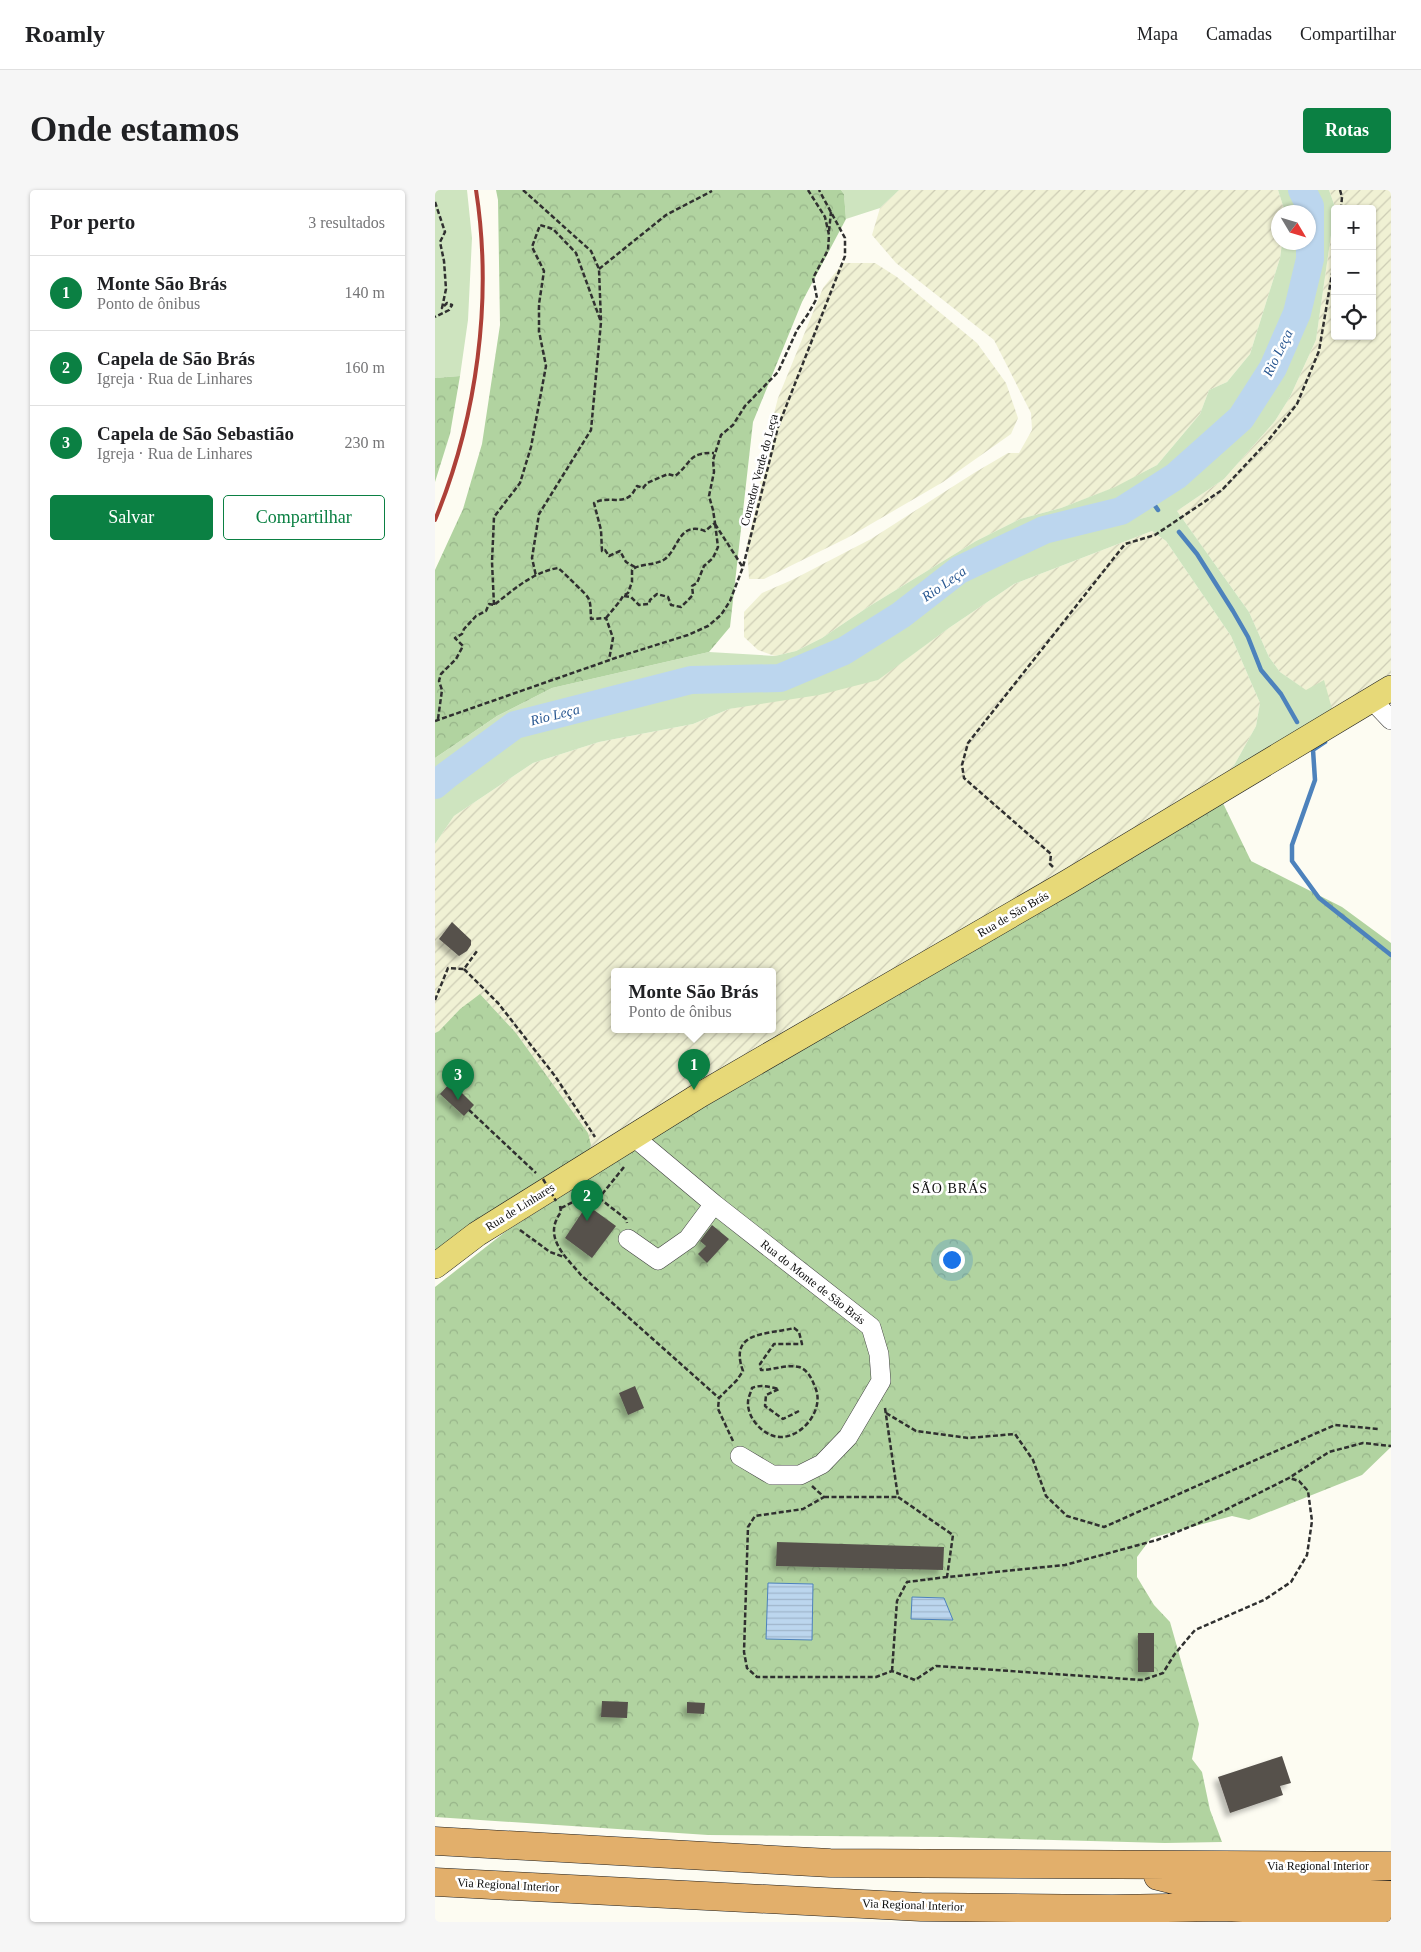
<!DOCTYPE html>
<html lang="pt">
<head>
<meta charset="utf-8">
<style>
	body { margin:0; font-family:"Times New Roman",serif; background:#f6f6f6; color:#202124 }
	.controls { position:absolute; right:15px; top:15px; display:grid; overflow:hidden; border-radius:5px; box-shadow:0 1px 4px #0004 }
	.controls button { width:45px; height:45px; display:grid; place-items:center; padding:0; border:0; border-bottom:1px solid #e0e0e0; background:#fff; color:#202124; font:25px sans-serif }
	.compass { position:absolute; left:836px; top:15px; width:45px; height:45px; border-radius:50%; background:#fff; box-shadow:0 1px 4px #0004; rotate:128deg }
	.you { position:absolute; left:516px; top:1069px; width:18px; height:18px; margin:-12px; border:4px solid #fff; border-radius:50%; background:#1a73e8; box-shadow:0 0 0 8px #1a73e833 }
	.badge { display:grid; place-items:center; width:32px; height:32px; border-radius:50%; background:#0b8043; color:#fff; font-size:16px; font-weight:700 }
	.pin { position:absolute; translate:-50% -41px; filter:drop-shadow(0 1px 2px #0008) }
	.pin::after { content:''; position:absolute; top:26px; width:18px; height:15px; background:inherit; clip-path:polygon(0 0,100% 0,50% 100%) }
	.popup { position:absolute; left:176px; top:778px; width:165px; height:65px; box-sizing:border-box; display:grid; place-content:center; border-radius:5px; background:#fff; filter:drop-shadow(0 1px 4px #0005); font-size:16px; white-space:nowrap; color:#757577 }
	.popup b { font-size:19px; color:#202124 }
	.popup::after { content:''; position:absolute; left:50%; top:100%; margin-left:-10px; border:10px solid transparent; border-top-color:#fff }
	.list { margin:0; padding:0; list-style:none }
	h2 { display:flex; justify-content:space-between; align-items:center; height:65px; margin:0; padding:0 20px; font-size:21px }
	h2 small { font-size:16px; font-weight:400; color:#757577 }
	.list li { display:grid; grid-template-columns:32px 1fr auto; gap:15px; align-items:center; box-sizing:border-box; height:75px; padding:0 20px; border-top:1px solid #e0e0e0 }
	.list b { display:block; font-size:19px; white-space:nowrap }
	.list p { margin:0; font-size:16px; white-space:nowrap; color:#757577 }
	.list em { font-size:16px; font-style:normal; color:#757577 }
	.actions { display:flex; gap:10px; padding:15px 20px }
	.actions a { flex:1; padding:11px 0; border:1px solid #0b8043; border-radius:5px; text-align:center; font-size:18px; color:#0b8043 }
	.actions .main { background:#0b8043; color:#fff }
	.icon { flex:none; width:28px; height:28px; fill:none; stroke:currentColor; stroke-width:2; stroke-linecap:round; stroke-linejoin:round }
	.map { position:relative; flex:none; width:956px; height:1732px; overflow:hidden; border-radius:5px }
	header { display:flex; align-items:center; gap:30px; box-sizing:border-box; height:70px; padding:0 25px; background:#fff; border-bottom:1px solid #e0e0e0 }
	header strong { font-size:24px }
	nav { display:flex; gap:28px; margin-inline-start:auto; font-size:18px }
	.intro { display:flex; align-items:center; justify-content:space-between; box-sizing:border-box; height:120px; padding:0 30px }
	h1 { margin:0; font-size:35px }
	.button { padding:12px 22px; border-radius:5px; background:#0b8043; color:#fff; font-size:18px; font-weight:700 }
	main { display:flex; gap:30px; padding:0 30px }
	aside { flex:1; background:#fff; border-radius:5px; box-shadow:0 1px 4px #0004 }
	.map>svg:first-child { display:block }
	.farmland { fill:url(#farmland-furrows); fill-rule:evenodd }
	.grass { fill:#cee4bf }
	.forest { fill:url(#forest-crowns) }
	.water { fill:url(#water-rules); stroke:#4d82bc }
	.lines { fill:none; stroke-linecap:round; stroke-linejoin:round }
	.stream { stroke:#4d82bc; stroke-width:4.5 }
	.river { stroke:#bcd6ee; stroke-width:28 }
	.building { fill:#56514c; filter:url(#shadow) }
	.minor-casing { stroke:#414141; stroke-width:20 }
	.major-casing { stroke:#1f1f1f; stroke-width:26 }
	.highway-casing { stroke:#1f1f1f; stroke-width:29 }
	.path { stroke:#303030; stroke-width:2.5; stroke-dasharray:5 2.5; stroke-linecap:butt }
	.minor { stroke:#fff; stroke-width:19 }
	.major { stroke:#e7d978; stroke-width:25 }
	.highway { stroke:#e2af6b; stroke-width:28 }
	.rail { stroke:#ad4038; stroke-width:4 }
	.path-bridge { stroke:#303030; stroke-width:2.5; stroke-dasharray:5 2.5; stroke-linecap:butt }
	.labels { text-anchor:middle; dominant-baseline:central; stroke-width:5; stroke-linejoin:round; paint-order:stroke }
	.street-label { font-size:12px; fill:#0e0e0e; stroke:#fff }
	.water-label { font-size:14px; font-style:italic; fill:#275690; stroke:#fff }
	.neighbourhood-label { font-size:14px; letter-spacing:1px; fill:#0e0e0e; stroke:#fff }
</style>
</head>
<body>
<header>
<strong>Roamly</strong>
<nav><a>Mapa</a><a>Camadas</a><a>Compartilhar</a></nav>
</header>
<div class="intro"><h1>Onde estamos</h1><a class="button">Rotas</a></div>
<main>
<aside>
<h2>Por perto<small>3 resultados</small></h2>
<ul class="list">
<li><span class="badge">1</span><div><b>Monte São Brás</b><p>Ponto de ônibus</p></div><em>140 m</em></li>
<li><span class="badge">2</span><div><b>Capela de São Brás</b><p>Igreja · Rua de Linhares</p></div><em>160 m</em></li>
<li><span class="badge">3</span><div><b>Capela de São Sebastião</b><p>Igreja · Rua de Linhares</p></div><em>230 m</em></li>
</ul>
<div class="actions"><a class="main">Salvar</a><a>Compartilhar</a></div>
</aside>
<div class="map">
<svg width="956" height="1732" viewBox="0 0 956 1732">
	<defs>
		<pattern id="farmland-furrows" width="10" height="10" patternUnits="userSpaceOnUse" patternTransform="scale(1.25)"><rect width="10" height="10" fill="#f0f1d4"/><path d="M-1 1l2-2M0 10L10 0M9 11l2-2" fill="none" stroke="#cdcdb5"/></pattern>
		<pattern id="forest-crowns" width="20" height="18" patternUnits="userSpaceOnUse" patternTransform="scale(1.25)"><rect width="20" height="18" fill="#b1d3a0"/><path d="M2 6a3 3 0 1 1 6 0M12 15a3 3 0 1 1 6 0" fill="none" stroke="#97b489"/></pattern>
		<pattern id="water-rules" width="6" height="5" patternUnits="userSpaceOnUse" patternTransform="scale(1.25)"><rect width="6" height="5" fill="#bcd6ee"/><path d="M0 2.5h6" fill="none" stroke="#a0b6cb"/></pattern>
		<filter id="shadow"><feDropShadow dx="-4.5" dy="4.5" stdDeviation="2.5" flood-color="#0004"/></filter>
	</defs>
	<rect width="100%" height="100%" fill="#fdfcf2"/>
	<path class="farmland" d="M464,0H843L850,22H844V52L847,53L845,68L815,164L792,192L774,200L765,224L722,275L681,297L626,318L585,329L541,351L433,417L387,448L361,461L340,466L323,460L309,447V422L327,403L357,390L436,349L539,283L573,263H584L597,240L596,223L559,150L461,73L437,45L445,18Z
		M894,0H956V484L897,519L845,482L834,467L814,422L742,321L789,289L840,231L855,207L881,150L900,17ZM900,19H937V146H900Z
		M408,73H440L462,87L542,153L571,193L583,228L576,244L508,292L412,348L329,389H314L312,355L322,313L330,258L343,208L388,98Z
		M717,341L731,351L796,446L825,513L821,536L797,579L153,965V943L81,843L46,805L25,819L4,841L0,843V654L19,626L98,573L164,552L258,534L294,519L442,490L514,438L579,394ZM180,781H338V839H180Z"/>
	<path class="grass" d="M0,0H32L37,48L33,130L25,186L0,188Z
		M406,0H464L445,18L411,29L409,4Z
		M843,0H894L900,17L881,150L855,207L840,231L789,289L742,321L814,422L834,467L845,482L871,500L889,490L897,519L797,579L821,536L825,513L796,446L731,351L717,341L579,394L514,438L443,490L384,505L294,519L258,534L164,552L98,573L19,626L0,654V568L62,526L117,498L274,462L340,466L361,461L387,448L433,417L541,351L585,329L626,318L680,297L722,275L765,224L774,200L792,192L815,164L845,68L847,53L874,52V22H850Z"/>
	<path class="forest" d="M61,0H406L409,4L411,29L367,112L318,232L295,437L274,462L117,498L62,526L0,568V380L28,319L47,254L65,135L63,10Z
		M25,186L15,244L0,292V188Z
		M785,607L816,671L907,717L956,753V1257L927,1285L814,1330L797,1326L716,1348L702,1367V1387L719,1415L735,1432L764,1534L757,1569L767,1582L775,1620L787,1652L730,1653L513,1647L273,1645L0,1627V1097L70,1042L233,939Z
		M45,804L81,843L153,943L156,955L153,965L0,1067V843L4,841L25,819Z"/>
	<path class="water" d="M333,1393L378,1394L377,1450L331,1449Z
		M477,1407L509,1408L518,1430L476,1429Z"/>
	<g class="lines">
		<path class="stream" d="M712,304L723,320
			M744,342L762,364L798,421L813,447L826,480L846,504L862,532
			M890,552L878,560L880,590L857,655V671L884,708L956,765"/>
		<path class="river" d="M0,595L12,585L80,535L256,490L345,488L409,461L466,425L524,380L609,340L686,321L741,286L806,228L838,178L862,123L875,69V16L867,0"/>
	</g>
	<path class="building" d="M17,732L36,750V755L32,761L24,766L4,749Z
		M16,892L39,915L29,926L5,904Z
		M152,1015L181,1036L157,1068L130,1048Z
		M277,1035L294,1049L272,1073L263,1064L271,1056L265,1051Z
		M200,1196L209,1218L193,1225L184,1203Z
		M342,1352L509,1357L508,1380L341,1376Z
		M703,1443H719V1482H703Z
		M167,1511L193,1512L192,1528L166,1527Z
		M252,1512L270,1513L269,1524L252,1523Z
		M847,1566L856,1593L845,1596L848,1605L795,1623L783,1587Z"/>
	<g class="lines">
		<g class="minor-casing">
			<path id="minor" d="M937,510L956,530
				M199,947L279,1014L436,1137L444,1164L446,1191L413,1247L387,1274L365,1285H337L305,1266
				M193,1049L223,1070L253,1049L279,1014"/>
		</g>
		<g class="major-casing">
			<path id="major" d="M0,1076L42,1044L265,905L633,692L956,498"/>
		</g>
		<g class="highway-casing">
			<path id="highway" d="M0,1651L395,1673L956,1676
				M723,1686L763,1696L956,1705
				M0,1692L486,1717L677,1719L787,1717L956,1725"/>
		</g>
		<path class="path" d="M88,0L156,61L164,79L166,132L156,240L104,324L97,368L101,386
			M905,0L907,7L906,19
			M0,12L10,42L5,52L9,71L11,99L7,118L12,113L17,115L14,120L0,127
			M394,41L396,22
			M164,79L231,25L277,1
			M280,334L307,376
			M200,377L191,372L185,361L174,366L170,360L167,361L166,340L159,313C171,306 185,314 195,306C198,304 200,299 202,296L208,298L212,293L233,284L240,286C257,273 253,262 279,263
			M189,406L196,407L204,415L214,414L215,410L222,404L233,407L236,415L246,417L258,405L257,396L262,393L269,376L278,368L283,357L280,333
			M59,415L57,372L59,327L85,293L96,257L111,176L104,141V114L109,81L97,57L105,35L118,39L141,63L166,132
			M171,428L185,411L188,406L193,403L197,392V380C204,373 220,376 230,369C244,358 244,331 270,341L280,333L278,320L274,306L279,282L278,270L286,245L298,235L310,216L343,182L362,140L373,124L382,108L378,88L393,60L394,45L390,27L373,0
			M3,529L7,500L4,491L6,484L21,469L28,456L20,448L27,444L29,439L41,426L51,421L54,414L59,415C78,400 98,382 123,378C129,383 135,389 141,395C156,410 155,406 156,429L171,428L178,448L174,470
			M0,531L189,465L253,445L273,436L286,425L295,411L308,377L343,237L410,66V48L384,0
			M618,677L615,674L616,664L529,588L527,575L533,553L690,354L720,345L787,300L832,252L862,214L884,161L900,66
			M29,779L63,813L120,886L160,947
			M0,810L13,778L29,779L42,761
			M34,920L101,983
			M164,1008L191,1029L192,1033
			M125,1016L126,1022C107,1047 131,1067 146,1085L284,1208
			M126,1018L144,1009L164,1008L189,977
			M85,1040L115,1062L129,1067
			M450,1218L463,1307L518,1345L512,1387L630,1375L722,1350L764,1333L854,1288L894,1262L928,1253L956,1256
			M451,1223L481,1241L533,1248L580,1244L598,1270L611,1306L632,1326L669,1337L900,1235L943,1239
			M298,1251L283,1219L284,1208L302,1190L308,1181C293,1140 333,1145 359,1138L364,1142L367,1154H339L325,1174L326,1180C338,1180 352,1174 364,1177C373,1180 377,1189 380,1197C390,1218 369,1246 347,1247C330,1248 312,1229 313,1212C313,1208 316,1202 317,1198C326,1194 335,1197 344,1199L331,1205L330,1216L348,1229L364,1221
			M377,1296L389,1307L368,1319L320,1326L313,1337L309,1462L312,1478L322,1487H441L457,1481L480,1490L501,1476L708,1490L728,1483L739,1465L760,1440L829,1410L856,1392L872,1365L877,1331L873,1301L864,1291L854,1288
			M389,1307H463
			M457,1481L462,1411L472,1392L512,1387"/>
		<use href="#minor" class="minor"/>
		<use href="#major" class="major"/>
		<use href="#highway" class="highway"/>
		<path class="rail" d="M0,330C42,228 58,109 41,0"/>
		<path class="path-bridge" d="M108,989L121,1011"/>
	</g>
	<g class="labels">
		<g class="street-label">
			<text transform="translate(324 280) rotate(-75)">Corredor Verde do Leça</text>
			<text transform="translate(578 724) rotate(-30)">Rua de São Brás</text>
			<text transform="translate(85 1017) rotate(-32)">Rua de Linhares</text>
			<text transform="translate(378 1092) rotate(38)">Rua do Monte de São Brás</text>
			<text x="883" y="1676">Via Regional Interior</text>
			<text transform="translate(73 1695) rotate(3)">Via Regional Interior</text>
			<text transform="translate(478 1715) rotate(2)">Via Regional Interior</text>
		</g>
		<g class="water-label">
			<text transform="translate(843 163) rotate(-64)">Rio Leça</text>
			<text transform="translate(509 394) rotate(-35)">Rio Leça</text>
			<text transform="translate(120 525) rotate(-14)">Rio Leça</text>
		</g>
		<g class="neighbourhood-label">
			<text x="515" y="998">SÃO BRÁS</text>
		</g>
	</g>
</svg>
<div class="controls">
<button>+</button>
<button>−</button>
<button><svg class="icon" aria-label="locate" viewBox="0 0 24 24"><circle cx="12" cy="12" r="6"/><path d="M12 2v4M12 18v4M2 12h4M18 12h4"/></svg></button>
</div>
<svg class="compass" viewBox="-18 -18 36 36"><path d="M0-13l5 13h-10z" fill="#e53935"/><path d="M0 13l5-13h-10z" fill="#757577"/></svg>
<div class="you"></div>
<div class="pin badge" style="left:259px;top:900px">1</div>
<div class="popup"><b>Monte São Brás</b>Ponto de ônibus</div>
<div class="pin badge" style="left:152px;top:1031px">2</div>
<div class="pin badge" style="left:23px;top:910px">3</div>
</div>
</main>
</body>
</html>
